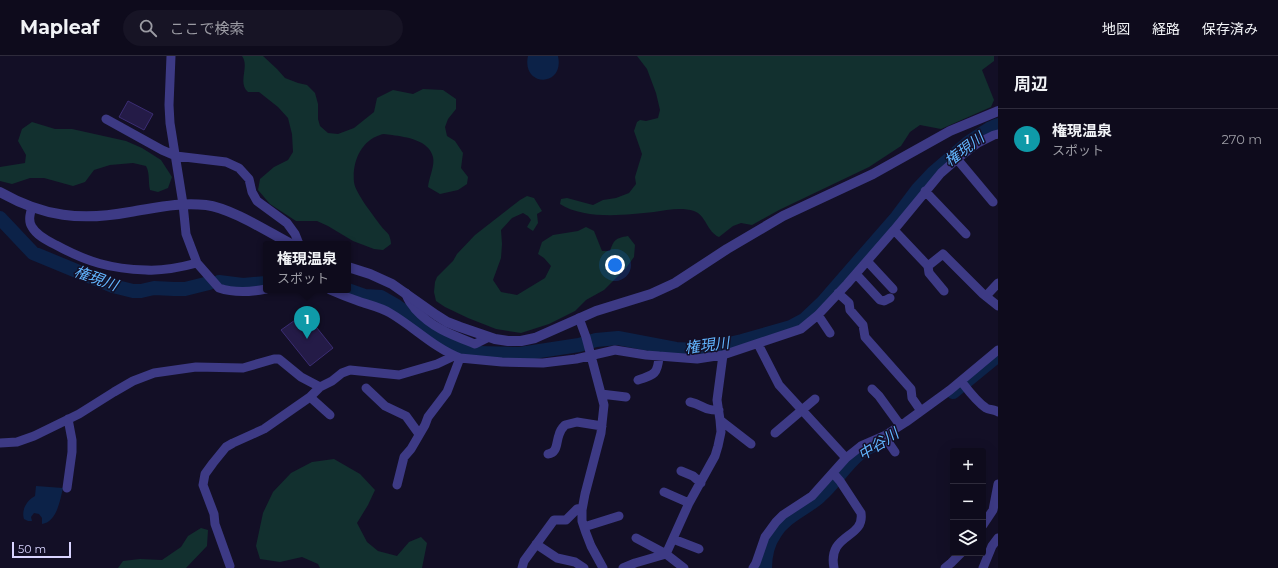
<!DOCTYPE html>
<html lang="ja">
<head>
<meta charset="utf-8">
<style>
	body { margin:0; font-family:Montserrat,"Noto Sans JP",sans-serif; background:#171425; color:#f1f3f6 }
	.controls { position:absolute; right:12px; bottom:12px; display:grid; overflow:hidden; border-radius:4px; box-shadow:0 4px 16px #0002 }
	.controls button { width:36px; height:36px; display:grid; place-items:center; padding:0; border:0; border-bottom:1px solid #2e2b3b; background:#0e0b1c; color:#f1f3f6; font:20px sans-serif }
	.scale { position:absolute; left:12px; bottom:10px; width:59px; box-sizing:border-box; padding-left:4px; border:2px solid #d9d4ff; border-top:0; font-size:11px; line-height:14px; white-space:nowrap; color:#d9d4ff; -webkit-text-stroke:3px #130f26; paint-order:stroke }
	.you { position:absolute; left:615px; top:209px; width:14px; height:14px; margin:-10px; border:3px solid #fff; border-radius:50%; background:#1a73e8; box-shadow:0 0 0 6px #1a73e833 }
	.badge { display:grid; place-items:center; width:26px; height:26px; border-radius:50%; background:#d93025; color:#fff; font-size:13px; font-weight:700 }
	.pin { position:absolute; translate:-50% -33px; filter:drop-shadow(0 1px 2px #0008) }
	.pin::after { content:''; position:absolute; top:21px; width:14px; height:12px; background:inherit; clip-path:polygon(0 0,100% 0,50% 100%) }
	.popup { position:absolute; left:263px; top:185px; width:88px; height:52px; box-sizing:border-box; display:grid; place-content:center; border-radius:4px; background:#0e0b1c; filter:drop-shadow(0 1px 3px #0005); font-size:13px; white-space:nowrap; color:#9b9ba3 }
	.popup b { font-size:15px; color:#f1f3f6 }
	.popup::after { content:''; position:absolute; left:50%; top:100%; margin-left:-8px; border:8px solid transparent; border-top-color:#0e0b1c }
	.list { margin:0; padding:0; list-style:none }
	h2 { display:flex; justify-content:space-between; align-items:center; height:52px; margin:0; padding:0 16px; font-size:17px }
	h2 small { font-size:13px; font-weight:400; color:#9b9ba3 }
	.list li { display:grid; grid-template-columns:26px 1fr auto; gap:12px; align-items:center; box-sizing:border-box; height:60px; padding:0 16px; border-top:1px solid #2e2b3b }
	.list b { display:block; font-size:15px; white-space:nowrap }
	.list p { margin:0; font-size:13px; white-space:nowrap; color:#9b9ba3 }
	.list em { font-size:13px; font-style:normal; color:#9b9ba3 }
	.icon { flex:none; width:22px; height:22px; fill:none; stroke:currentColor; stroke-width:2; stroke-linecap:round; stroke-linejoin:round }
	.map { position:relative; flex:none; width:998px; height:512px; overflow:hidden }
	header { display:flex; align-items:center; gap:24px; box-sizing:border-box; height:56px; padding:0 20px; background:#0e0b1c; border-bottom:1px solid #2e2b3b }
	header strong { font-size:19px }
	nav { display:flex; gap:22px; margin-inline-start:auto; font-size:14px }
	.search { width:280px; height:36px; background:#171425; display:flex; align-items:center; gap:10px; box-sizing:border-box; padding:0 14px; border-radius:22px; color:#9b9ba3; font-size:15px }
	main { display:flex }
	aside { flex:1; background:#0e0b1c }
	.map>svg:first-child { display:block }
	.green { fill:#12302f }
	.water { fill:#0c2248 }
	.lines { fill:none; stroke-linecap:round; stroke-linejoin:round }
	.river { stroke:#0c2248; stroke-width:14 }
	.building { fill:#241b47; stroke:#3b2d73 }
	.minor { stroke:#3d3a85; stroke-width:9 }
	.tertiary { stroke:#3d3a85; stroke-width:10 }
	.labels { text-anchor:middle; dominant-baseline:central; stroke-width:3; stroke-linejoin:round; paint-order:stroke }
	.water-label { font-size:15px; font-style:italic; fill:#62b6ff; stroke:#130f26 }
</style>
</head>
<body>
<header>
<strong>Mapleaf</strong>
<div class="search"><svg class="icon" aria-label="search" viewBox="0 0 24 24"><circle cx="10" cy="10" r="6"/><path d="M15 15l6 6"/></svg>ここで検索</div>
<nav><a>地図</a><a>経路</a><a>保存済み</a></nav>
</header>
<main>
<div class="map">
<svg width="998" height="512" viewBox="0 0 998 512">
	<rect width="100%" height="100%" fill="#130f26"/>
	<path class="green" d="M242,0H263L277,13L285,22L298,27L307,29L315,37L318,48V63L320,70L328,77L338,78L354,72L374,56L377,42L393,34L413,38L423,33L443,34L456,43V53L448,63L445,71L447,80L455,85L463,97L461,112L468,121L467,128L458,134L440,138L428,131C429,121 435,110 433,101C429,84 406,81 392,79C388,79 384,77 380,79C361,85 352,106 354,126C355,137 374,160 381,170C383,173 387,176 389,179C390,182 391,185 391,188L383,194L374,193L353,185L328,170L317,165H296L270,148L258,134L260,123L274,111L288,104L293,96L292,78L288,62L278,51L259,36H248C237,26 250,11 242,0Z
		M637,0H994V5L982,14L994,44L991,51L941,73L920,69L910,76L901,90L869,111L779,154L752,169L741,167L733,170L719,181C707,176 706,159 694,155C681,151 667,154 654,156C626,159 585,164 560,148L561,143L567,142L593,149L603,144L616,142L629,137L636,128L635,121L642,98L634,75L637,66L640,64L646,65L658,62L660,54L656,37L647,13Z
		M32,66L55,73H72L126,85L142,92L161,104L172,121L168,132L158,136L150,134C148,125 150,117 146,110L133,107L110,109L94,114L85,126L73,130L44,122H30L12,128L0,125V111L25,107L26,99L18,85L22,73Z
		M527,140L534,142L542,155L537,158L538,167L533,175L527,171L531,164L528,160L523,157L512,162L501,174L502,188L501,202L493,224L501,236L517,239L545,222L551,210L544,202L538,198L542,186L553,179L578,175L586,171L594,175L602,195H610C614,184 615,182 628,180L635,189L634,201L626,212L604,234L586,244L575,255L549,268L521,277L496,273L468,262L445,251L436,245L434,236L435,226L437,221L453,205L457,198L475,179L520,144Z
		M334,403L360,418L375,434L368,449L357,467L367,486L378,495L397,500L409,486L421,481L427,487L422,512H320L318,508L302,501L280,506L260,503L256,490L263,457L273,436L291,417L312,406Z
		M201,472L208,474L207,490L186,512H118L123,505L140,503L162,504L181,491L188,480Z"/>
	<path class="water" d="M528,0H558C565,32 521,31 528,0Z
		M36,430L63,432C60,444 57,466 42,468V462L39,458L34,457L31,461L32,465H28L24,463C21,454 27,444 35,440Z"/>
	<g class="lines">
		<path class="river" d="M0,162L33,197L113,230L133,235H141L154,232L174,233H185L209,227
			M219,226L243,229L266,227
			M348,234L365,240L381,241L395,249L409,259L424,273L436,280L469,295L479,297L520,298L579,289L596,284L618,282L676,293L696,294L720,290L742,285L791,271L804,264L823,246L897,161L918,133L933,117L969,86L989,73L998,69
			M953,336L997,300
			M765,512C765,500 768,487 775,477C785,460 806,453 820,440C835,427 845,409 860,397C867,391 878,387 887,383"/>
	</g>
	<path class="building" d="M128,45L153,58L144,74L119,61Z
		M305,257L333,292L310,310L281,274Z"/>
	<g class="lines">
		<path class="minor" d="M171,0L169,49L170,67L183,148L186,178L197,207L219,232C234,237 251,236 266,233
			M106,63L162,94L176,100L226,106L239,112L249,123L252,136L257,145L287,167L295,178L299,188
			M957,103L993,146
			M925,135L966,178
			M32,151C30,158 28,165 32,171C37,180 48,185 56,189C87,206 111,213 146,214C162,215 182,211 197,207
			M894,174L928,210L943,198L983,238L998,250
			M867,205L893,233
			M928,210L929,217L944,235
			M856,218L880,244L884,245L890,242
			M330,234C339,238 349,242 358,245C369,249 380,251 390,257C414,271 434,292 460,302L502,306L543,307L576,303L615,294L646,299L697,303L723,299L801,273L818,259L847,228L894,174L941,117L957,103L978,87L994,79L998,78
			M406,237C407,244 411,247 415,253C432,272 452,279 475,288L489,281
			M838,237L849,247L850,254L863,269L865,281L911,333L912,342L921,355
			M986,240L998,227
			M818,259L830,277
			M579,262L586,281L604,349L601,377L585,438L582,454V465L586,477L591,490L603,512
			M758,288L779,329L846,402
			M638,324C654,319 658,318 659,300
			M961,325C968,334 976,345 986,352C989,354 994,353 998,356
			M366,332L385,350L406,360L419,378
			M872,333L879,340L900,369
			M601,338L626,341
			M310,341L330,359
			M690,346C703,349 705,355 719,354
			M720,364L751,388
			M775,377L815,343
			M884,380L895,396
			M0,387L17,386L34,380L79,358L114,336L133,325L154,317L196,311L243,312L274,303H279L301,321L320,331L332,325L342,317L350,314L399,319L437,308L454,300
			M548,398C558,397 556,386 559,379C560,375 562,372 565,369L577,366L602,370
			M681,415L693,420L701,427
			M833,417L840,425L861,457C865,483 827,477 834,512
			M397,429L404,401L411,393L425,369L428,361L447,336L460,302
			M67,432L72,396V384L68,363
			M664,436L689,447
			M983,469L993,454L998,428
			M584,471L619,460
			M636,482L666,498L684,512
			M673,483L699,493
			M536,488L557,502L575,506L584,512
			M666,498L689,447L715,400L718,390L721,376L720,364L717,344L723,299
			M230,510L215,468L214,458L203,429L205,418L213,407L226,391L233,387L264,373L310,341L320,331
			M522,512L524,505L554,464H566L577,453L582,452
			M623,512L635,507L666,498
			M753,512L756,507L765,481L776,466L783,459L812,440L846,402L861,390L884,380L906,366L950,334L998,294
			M945,512L951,507L961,497
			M983,512L992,490L998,482"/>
		<path class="tertiary" d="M0,136C44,161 81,165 130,156C156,152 178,146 206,149C231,152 268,176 291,188
			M348,211L370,218L392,228L436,259L447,266L460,271L495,283L508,285H521L535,282L596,255L651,238L675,227L727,193L783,160L873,118L950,75L998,55"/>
	</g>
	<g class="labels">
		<g class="water-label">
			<text transform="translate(964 93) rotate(-37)">権現川</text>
			<text transform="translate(96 222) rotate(20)">権現川</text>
			<text transform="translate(707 289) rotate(-7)">権現川</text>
			<text transform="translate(878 388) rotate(-33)">中谷川</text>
		</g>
	</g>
</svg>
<div class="controls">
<button>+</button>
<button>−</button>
<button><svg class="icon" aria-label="layers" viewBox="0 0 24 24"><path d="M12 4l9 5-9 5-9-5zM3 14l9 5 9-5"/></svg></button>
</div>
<div class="scale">50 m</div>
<div class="you"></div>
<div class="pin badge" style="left:307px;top:283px;background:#0f9aa8">1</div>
<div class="popup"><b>権現温泉</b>スポット</div>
</div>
<aside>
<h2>周辺<small></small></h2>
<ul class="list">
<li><span class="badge" style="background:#0f9aa8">1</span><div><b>権現温泉</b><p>スポット</p></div><em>270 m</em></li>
</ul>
</aside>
</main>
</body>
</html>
